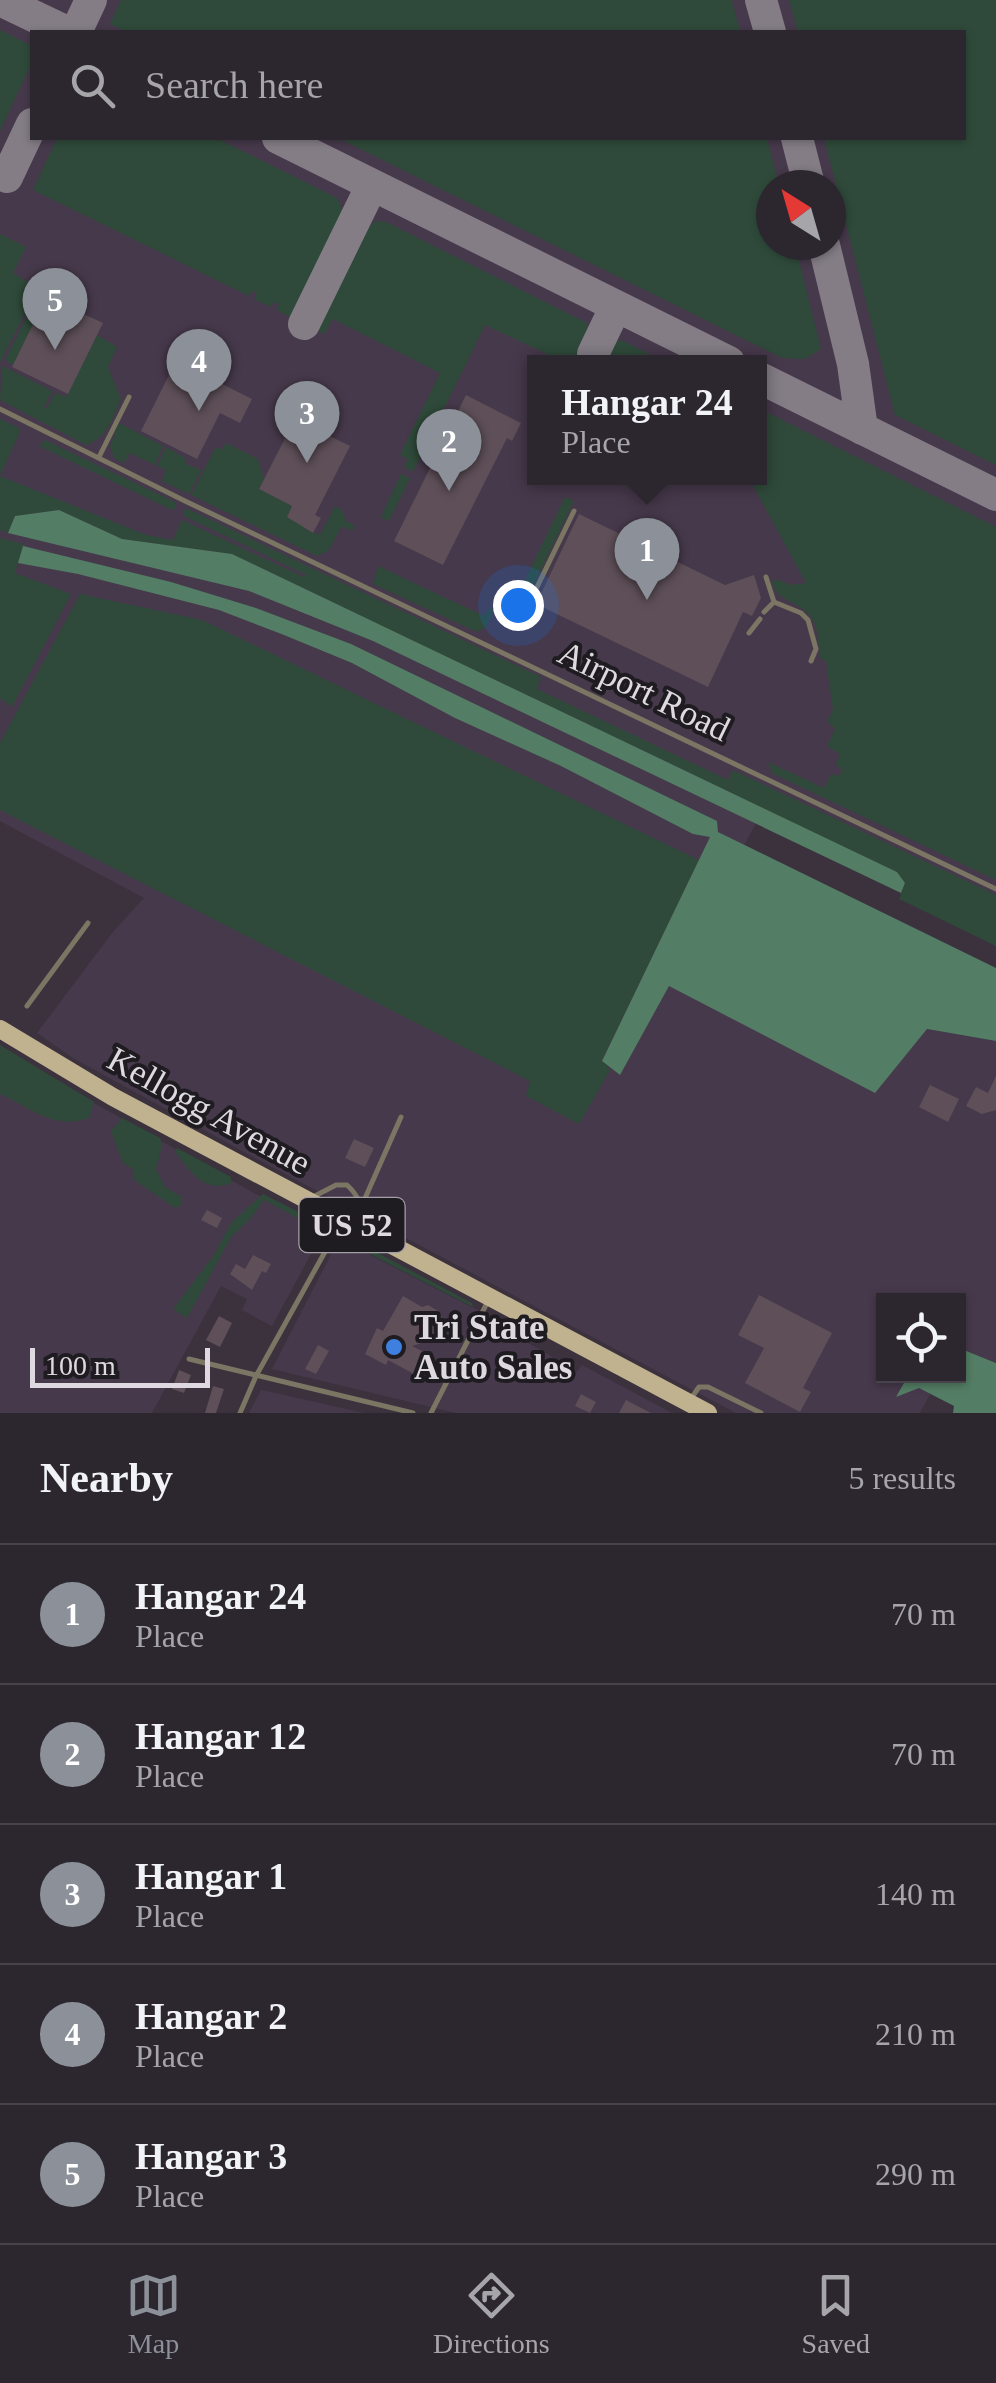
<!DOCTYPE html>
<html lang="en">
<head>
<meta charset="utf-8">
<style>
	body { margin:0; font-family:Georgia,serif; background:#38323a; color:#f1f3f6 }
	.controls { position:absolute; right:30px; bottom:30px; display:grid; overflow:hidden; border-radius:0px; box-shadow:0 2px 8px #0004 }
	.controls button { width:90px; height:90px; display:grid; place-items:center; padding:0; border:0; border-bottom:2px solid #48434a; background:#2c262e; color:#f1f3f6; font:50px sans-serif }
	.compass { position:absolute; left:756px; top:170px; width:90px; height:90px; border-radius:50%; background:#2c262e; box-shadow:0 2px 8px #0004; rotate:323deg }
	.scale { position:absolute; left:30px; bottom:25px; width:180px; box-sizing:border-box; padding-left:10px; border:5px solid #ded9e0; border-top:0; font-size:28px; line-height:35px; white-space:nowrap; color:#ded9e0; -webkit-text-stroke:8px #1f1c21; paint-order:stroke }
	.you { position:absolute; left:518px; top:605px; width:35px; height:35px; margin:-25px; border:8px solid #fff; border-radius:50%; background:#1a73e8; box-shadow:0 0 0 15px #1a73e833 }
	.badge { display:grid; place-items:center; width:65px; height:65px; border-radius:50%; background:#8c9099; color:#fff; font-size:32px; font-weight:700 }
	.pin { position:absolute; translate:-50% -82px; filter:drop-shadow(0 2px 5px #0008) }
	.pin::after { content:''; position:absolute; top:52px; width:35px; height:30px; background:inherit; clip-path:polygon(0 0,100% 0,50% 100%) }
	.popup { position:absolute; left:527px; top:355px; width:240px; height:130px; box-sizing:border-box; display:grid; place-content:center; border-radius:0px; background:#2c262e; filter:drop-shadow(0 2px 8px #0005); font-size:32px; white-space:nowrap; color:#a6a5aa }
	.popup b { font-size:38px; color:#f1f3f6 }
	.popup::after { content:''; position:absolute; left:50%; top:100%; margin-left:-20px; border:20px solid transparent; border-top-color:#2c262e }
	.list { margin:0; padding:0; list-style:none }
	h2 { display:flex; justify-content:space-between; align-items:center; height:130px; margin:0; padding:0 40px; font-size:42px }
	h2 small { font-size:32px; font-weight:400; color:#a6a5aa }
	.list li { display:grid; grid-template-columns:65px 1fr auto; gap:30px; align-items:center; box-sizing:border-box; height:140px; padding:0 40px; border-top:2px solid #48434a }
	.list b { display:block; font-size:38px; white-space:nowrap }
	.list p { margin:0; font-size:32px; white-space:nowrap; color:#a6a5aa }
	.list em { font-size:32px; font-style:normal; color:#a6a5aa }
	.icon { flex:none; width:55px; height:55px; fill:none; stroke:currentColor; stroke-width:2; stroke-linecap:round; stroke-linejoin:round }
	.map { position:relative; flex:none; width:996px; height:1413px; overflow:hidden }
	.search { position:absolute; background:#2c262e; box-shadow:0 2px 8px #0004; left:30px; right:30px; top:30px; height:110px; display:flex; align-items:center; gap:25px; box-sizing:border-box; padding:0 35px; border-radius:0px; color:#a6a5aa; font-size:38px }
	.sheet { height:830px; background:#2c262e }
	nav { display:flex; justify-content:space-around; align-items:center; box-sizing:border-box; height:140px; border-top:2px solid #48434a; background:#2c262e; font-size:28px; color:#a6a5aa }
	nav a { display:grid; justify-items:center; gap:5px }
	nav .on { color:#8c9099 }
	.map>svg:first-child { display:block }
	.built { fill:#46394b; fill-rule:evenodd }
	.green { fill:#2f4a3a }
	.forest { fill:#537d64 }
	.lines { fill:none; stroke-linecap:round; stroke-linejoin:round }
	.taxiway { stroke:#847d86; stroke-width:32 }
	.building { fill:#5e4f58 }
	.service { stroke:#7b7563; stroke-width:5 }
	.primary { stroke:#c0b28f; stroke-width:18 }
	.shop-dot { fill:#3f7fe0; stroke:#1f1c21; stroke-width:4 }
	.labels { text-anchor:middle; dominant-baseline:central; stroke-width:8; stroke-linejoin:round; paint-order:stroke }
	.shield { fill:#1f1c21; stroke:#a5a0a7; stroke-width:2.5 }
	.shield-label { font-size:32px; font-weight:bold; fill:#ded9e0 }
	.street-label { font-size:35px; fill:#ded9e0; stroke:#1f1c21 }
	.poi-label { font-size:35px; font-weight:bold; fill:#ded9e0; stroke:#1f1c21; text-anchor:start }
</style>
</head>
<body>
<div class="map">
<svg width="996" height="1413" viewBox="0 0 996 1413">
	<rect width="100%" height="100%" fill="#3b323e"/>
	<path class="built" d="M0,0H996V911L768,801L669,985L996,1041V1363L959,1348L958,1300H884V1376H940L920,1413H736L255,1158L73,1058L37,1033L112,933L144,898L0,821ZM32,32H964V138H32ZM771,185H831V245H771ZM534,362H760V478H534Z
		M0,1050L323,1232L272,1326L242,1310L247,1299L221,1286L152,1413H0Z
		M339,1239L497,1320L495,1325L548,1354L576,1373L582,1365L672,1413H456L272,1369Z
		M261,1390L271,1392L364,1413H249Z"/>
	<path class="green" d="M121,0H732L740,32H127L110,24Z
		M789,0H996V465L895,415L824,138H964V32H798Z
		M0,30L32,46V62L0,131Z
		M57,138H216L337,198L342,208L341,218L292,318L277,310L279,304L274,302L271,307L254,299L257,293L252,291L249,296L33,190Z
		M338,138H767L779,185H771V245H795L821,349L805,359L782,358Z
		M376,221L386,222L587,323L590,334L576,362H544L547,354L485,325L413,472L404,467L408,459L400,455L440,373L333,319L324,334L316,330L365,229Z
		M0,234L26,247L13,273L28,282L25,289L35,294L0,362Z
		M34,302L43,306L13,365L5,360Z
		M97,335L117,347L108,367L121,399C112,419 108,437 86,445L0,400L2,366L52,391L44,407L46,409L55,393L66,397Z
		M621,340L647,353L652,362H601L610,343Z
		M760,409L996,527V880L772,773L768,762L824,788L831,774L839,776L842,770L836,764L840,754L827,746L835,729L827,721L833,710L826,661L820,658C818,644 819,626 810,616C798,600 778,603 772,583L775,579L792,585L806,583L749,478H760Z
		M0,419L19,428L20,432L0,475Z
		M119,423L163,446L155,465L130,453L124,463L114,458L110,446Z
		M45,440L175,502L176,508L172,510L39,446Z
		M226,443L258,459L264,480L259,489L292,506L287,517L303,525V528L320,535L335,506L342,510L346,521L355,526L352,531L342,526L329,550L317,556L191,495L216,447L222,450Z
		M166,447L185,458L186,464L201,470L189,494L162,481L166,470L157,466Z
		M401,474L410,478L389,521L381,517Z
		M0,476L146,535L173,540L182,520L304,577L306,575L184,516V510L188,509L541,677L537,689L728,780L733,770L996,895V946L899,899L905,883L897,872L232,554L122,539L59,510L15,516L8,533L0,530Z
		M565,497L574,501L531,591L527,590L524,604L515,601Z
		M0,538L24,544L15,573L71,594L12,707L0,698Z
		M378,566L484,616L490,607L493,612L486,627L477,632L373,584Z
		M80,594L202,620L699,860L602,1060L610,1070L579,1124L526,1096L530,1081L0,810V743Z
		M0,1045L94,1102L89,1118C52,1130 32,1108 0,1094Z
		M122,1118L160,1138L162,1146L156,1169L165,1187L182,1197L181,1205L175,1208L133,1179L134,1170L123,1163L111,1131Z
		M177,1148L231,1177V1183C204,1194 190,1171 175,1152Z
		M263,1194L322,1224L318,1229L264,1200L251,1218L231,1237L187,1318L173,1309L214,1255L231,1223Z
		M340,1233L472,1303L473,1307L337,1237Z"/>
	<path class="forest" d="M59,510L122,539L232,554L897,872L905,883L901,893L373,641L249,591L8,533L15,516Z
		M23,546L171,582L256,608L351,644L717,821L718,832L996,968V1041L927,1029L875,1093L669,986L620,1075L602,1061L710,837L693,834L561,766L455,718L352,663L284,635L219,610L78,574L18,563Z
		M959,1348L996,1363V1413H953L954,1406L919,1388L896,1397L908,1376H958Z"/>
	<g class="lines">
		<path class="taxiway" d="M0,0L67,32
			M761,0L770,32
			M76,32L91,0
			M278,138L729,362
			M797,138L809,185
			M7,177L32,124
			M824,245L853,364L862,429
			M304,324L372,185
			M593,354L616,306
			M760,378L996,495"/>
	</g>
	<path class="building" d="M40,294L103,323L68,394L12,367L40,310L37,300Z
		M176,361L252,399L240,423L220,413L197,459L141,431Z
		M466,395L521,423L512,441L507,438L443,565L394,541Z
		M295,419L350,446L315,515L321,518L313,533L287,517L292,506L259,489Z
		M579,514L725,585L754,575L761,598L752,616L743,612L708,687L536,604Z
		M996,1076V1110L982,1114L966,1106L976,1087L988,1093Z
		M930,1085L959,1099L948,1122L919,1107Z
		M354,1139L374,1148L365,1167L345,1158Z
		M207,1210L222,1218L217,1228L201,1220Z
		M253,1255L271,1264L266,1273L262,1271L252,1290L230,1274L236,1264L245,1269Z
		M759,1295L832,1333L803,1388L811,1392L800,1412L745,1383L764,1348L738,1335Z
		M403,1296L422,1307L428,1305L440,1312L444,1325L440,1327L437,1338L412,1346L428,1354L416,1375L388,1360L386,1365L365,1354L377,1328L383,1331Z
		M219,1316L232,1323L220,1347L206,1340Z
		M318,1345L329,1351L316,1374L305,1369Z
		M179,1370L191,1375L184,1393L172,1389Z
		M213,1386L224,1389L216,1413H205Z
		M581,1394L596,1402L590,1413L575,1406Z
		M626,1400L651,1413H619Z"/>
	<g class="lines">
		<path class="service" d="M0,409L185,501L996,889
			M99,457L129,397
			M766,577L774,602
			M764,612L774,602L801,613L808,620L816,649L811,661
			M525,622L521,620L574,511
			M749,633L760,619
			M27,1006L88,923
			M311,1198L336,1185H347C360,1197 362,1207 364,1224
			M362,1205L401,1117
			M189,1359L413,1413
			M690,1400L699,1387H708L761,1413
			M240,1413L256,1376L341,1223
			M431,1413L488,1301"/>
		<path class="primary" d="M0,1029L113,1097L708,1413"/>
	</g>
	<circle class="shop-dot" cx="394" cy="1347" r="10"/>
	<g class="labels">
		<rect class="shield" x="299.5" y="1198" width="105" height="54" rx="8"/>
		<g class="shield-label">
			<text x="352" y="1225">US 52</text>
		</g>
		<g class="street-label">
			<text transform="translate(644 691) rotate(26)">Airport Road</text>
			<text transform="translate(209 1111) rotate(29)">Kellogg Avenue</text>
		</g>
		<g class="poi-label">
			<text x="414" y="1327">Tri State<tspan x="414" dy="40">Auto Sales</tspan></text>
		</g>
	</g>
</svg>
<div class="controls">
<button><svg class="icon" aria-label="locate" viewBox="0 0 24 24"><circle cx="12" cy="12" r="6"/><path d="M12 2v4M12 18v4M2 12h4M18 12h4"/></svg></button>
</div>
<svg class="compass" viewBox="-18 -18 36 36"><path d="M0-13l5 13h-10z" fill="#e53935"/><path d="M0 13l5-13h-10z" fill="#a6a5aa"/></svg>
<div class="scale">100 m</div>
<div class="you"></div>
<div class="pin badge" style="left:647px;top:600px">1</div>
<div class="popup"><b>Hangar 24</b>Place</div>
<div class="pin badge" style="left:449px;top:491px">2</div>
<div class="pin badge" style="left:307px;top:463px">3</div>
<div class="pin badge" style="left:199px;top:411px">4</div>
<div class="pin badge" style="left:55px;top:350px">5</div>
<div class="search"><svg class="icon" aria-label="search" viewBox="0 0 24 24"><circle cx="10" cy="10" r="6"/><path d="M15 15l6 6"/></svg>Search here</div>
</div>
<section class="sheet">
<h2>Nearby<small>5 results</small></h2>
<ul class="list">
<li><span class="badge">1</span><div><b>Hangar 24</b><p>Place</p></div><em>70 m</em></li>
<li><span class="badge">2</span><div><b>Hangar 12</b><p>Place</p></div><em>70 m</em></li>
<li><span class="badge">3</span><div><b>Hangar 1</b><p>Place</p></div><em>140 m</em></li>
<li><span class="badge">4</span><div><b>Hangar 2</b><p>Place</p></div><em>210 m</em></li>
<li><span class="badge">5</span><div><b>Hangar 3</b><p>Place</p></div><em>290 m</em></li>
</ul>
</section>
<nav>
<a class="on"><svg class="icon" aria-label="map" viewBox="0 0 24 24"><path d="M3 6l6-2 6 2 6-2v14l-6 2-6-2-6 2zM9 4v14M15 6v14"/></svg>Map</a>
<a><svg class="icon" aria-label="directions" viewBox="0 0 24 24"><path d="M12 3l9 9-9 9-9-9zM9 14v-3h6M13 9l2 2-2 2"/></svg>Directions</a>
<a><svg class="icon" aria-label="saved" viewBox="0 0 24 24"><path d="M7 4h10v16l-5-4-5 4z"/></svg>Saved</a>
</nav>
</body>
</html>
